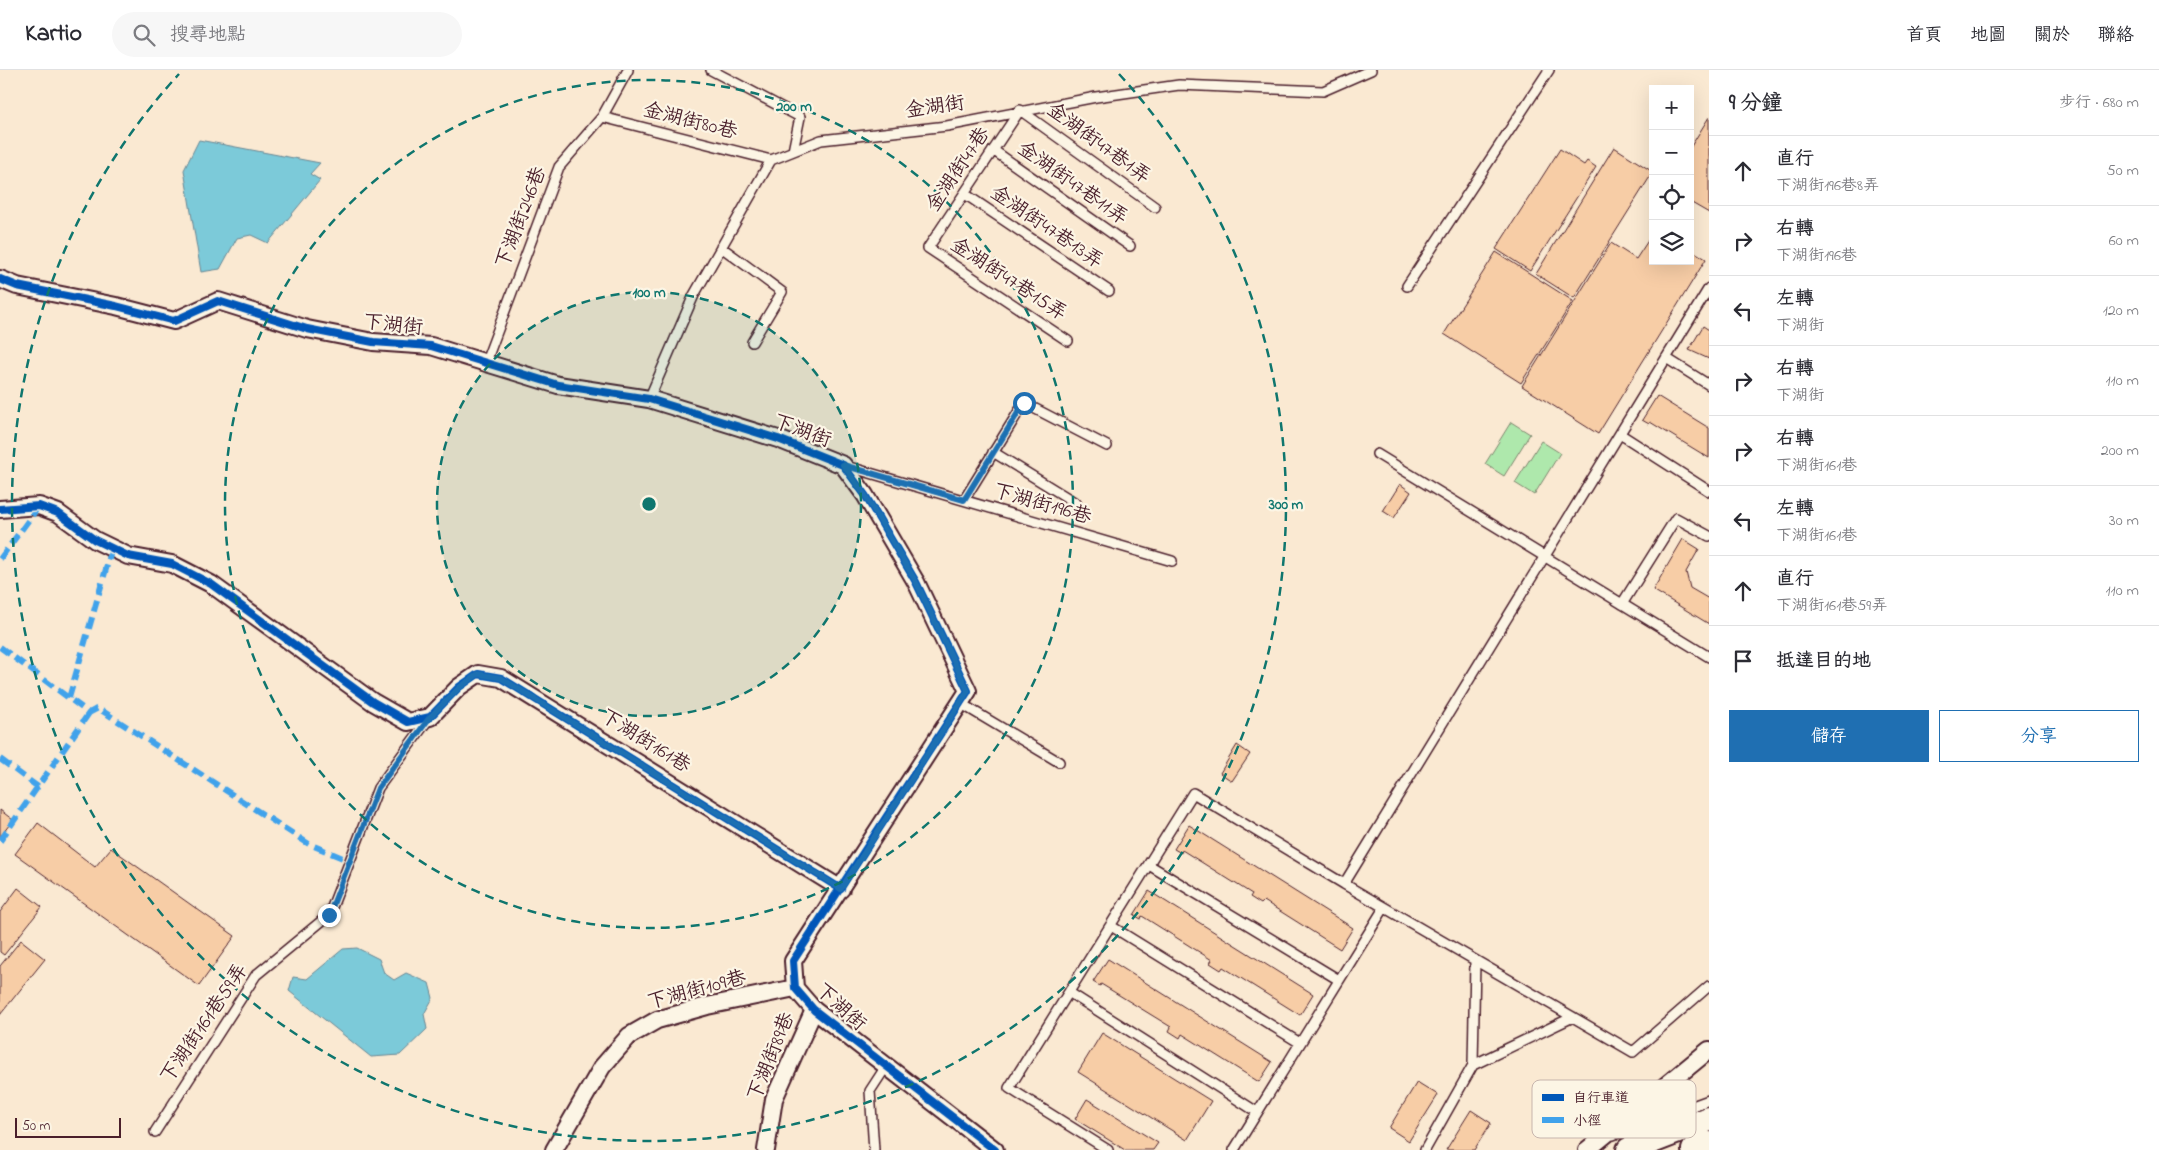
<!DOCTYPE html>
<html lang="zh-TW">
<head>
<meta charset="utf-8">
<style>
	body { margin:0; font-family:"Indie Flower","LXGW WenKai TC",sans-serif; background:#f7f7f7; color:#2b2b33 }
	.controls { position:absolute; right:15px; top:15px; display:grid; overflow:hidden; border-radius:0px; box-shadow:0 5px 20px #0002 }
	.controls button { width:45px; height:45px; display:grid; place-items:center; padding:0; border:0; border-bottom:1px solid #e1e1e2; background:#fff; color:#2b2b33; font:25px sans-serif }
	.scale { position:absolute; left:15px; bottom:12px; width:106px; box-sizing:border-box; padding-left:5px; border:2px solid #4a1f2b; border-top:0; font-size:14px; line-height:18px; white-space:nowrap; color:#4a1f2b; -webkit-text-stroke:4px #fcf5e5; paint-order:stroke }
	.stop { position:absolute; width:15px; height:15px; margin:-11px; border:4px solid #1f6fb2; border-radius:50%; background:#fff }
	.stop.end { background:#1f6fb2; border-color:#fff; box-shadow:0 1px 5px #0008 }
	.list { margin:0; padding:0; list-style:none }
	h2 { display:flex; justify-content:space-between; align-items:center; height:65px; margin:0; padding:0 20px; font-size:21px }
	h2 small { font-size:16px; font-weight:400; color:#7c7c81 }
	.list li { display:grid; grid-template-columns:32px 1fr auto; gap:15px; align-items:center; box-sizing:border-box; height:70px; padding:0 20px; border-top:1px solid #e1e1e2 }
	.list b { display:block; font-size:19px; white-space:nowrap }
	.list p { margin:0; font-size:16px; white-space:nowrap; color:#7c7c81 }
	.list em { font-size:16px; font-style:normal; color:#7c7c81 }
	.actions { display:flex; gap:10px; padding:15px 20px }
	.actions a { flex:1; padding:11px 0; border:1px solid #1f6fb2; border-radius:0px; text-align:center; font-size:18px; color:#1f6fb2 }
	.actions .main { background:#1f6fb2; color:#fff }
	.icon { flex:none; width:28px; height:28px; fill:none; stroke:currentColor; stroke-width:2; stroke-linecap:round; stroke-linejoin:round }
	.map { position:relative; flex:none; width:1709px; height:1080px; overflow:hidden }
	header { display:flex; align-items:center; gap:30px; box-sizing:border-box; height:70px; padding:0 25px; background:#fff; border-bottom:1px solid #e1e1e2 }
	header strong { font-size:24px }
	nav { display:flex; gap:28px; margin-inline-start:auto; font-size:18px }
	.search { width:350px; height:45px; background:#f7f7f7; display:flex; align-items:center; gap:12px; box-sizing:border-box; padding:0 18px; border-radius:28px; color:#7c7c81; font-size:19px }
	main { display:flex }
	aside { flex:1; background:#fff }
	.map>svg:first-child { display:block }
	.green { fill:#aee8ac; stroke:#7c846c }
	.water { fill:#7ccad9; stroke:#688693 }
	.building { fill:#f7cda6; stroke:#4a1f2b }
	.lines { fill:none; stroke-linecap:round; stroke-linejoin:round }
	.lane-casing { stroke:#4a1f2b; stroke-width:12 }
	.street-casing { stroke:#4a1f2b; stroke-width:20 }
	.secondary-casing { stroke:#4a1f2b; stroke-width:28 }
	.lane { stroke:#fcf5e5; stroke-width:9 }
	.street { stroke:#fcf5e5; stroke-width:16 }
	.secondary { stroke:#fcf5e5; stroke-width:24 }
	.quiet { stroke:#40a2eb; stroke-width:6; stroke-dasharray:12 6; stroke-linecap:butt }
	.cycleway-casing { stroke:#fcf5e5; stroke-width:11 }
	.cycleway { stroke:#0057b8; stroke-width:8 }
	.route { stroke:#1f6fb2; stroke-width:6 }
	.ring { fill:none; stroke:#0f766e; stroke-width:2.5; stroke-dasharray:9 6 }
	.labels { text-anchor:middle; dominant-baseline:central; stroke-width:4.5; stroke-linejoin:round; paint-order:stroke }
	.street-label { font-size:20px; fill:#4a1f2b; stroke:#fcf5e5 }
	.key { fill:#fcf5e5; stroke:#c7b5ad; stroke-width:1 }
	.key-label { font-size:14px; fill:#4a1f2b }
	.centre { fill:#0f766e; stroke:#fcf5e5; stroke-width:2.5 }
	.ring-label { font-size:15px; text-anchor:middle; font-weight:bold; fill:#0f766e; stroke:#fcf5e5; stroke-width:4.5; stroke-linejoin:round; paint-order:stroke }
</style>
</head>
<body>
<header>
<strong>Kartio</strong>
<div class="search"><svg class="icon" aria-label="search" viewBox="0 0 24 24"><circle cx="10" cy="10" r="6"/><path d="M15 15l6 6"/></svg>搜尋地點</div>
<nav><a>首頁</a><a>地圖</a><a>關於</a><a>聯絡</a></nav>
</header>
<main>
<div class="map">
<svg width="1709" height="1080" viewBox="0 0 1709 1080">
	<rect width="100%" height="100%" fill="#fae9d2"/>
	<filter id="ink" filterUnits="userSpaceOnUse"><feTurbulence type="fractalNoise" baseFrequency=".02" numOctaves="2"/><feDisplacementMap in="SourceGraphic" scale="10" xChannelSelector="R" yChannelSelector="G"/><feConvolveMatrix kernelMatrix="1 2 1 2 8 2 1 2 1" color-interpolation-filters="sRGB"/></filter>
	<g filter="url(#ink)">
		<path class="green" d="M1511,352L1530,364L1504,406L1485,394Z
			M1541,371L1560,383L1534,425L1515,413Z"/>
		<path class="water" d="M199,70L320,93L310,104L320,110L268,173L251,165L237,168L220,199L201,202L184,100Z
			M357,878L379,889L384,903L394,910L406,903L429,913L433,928L424,944L427,959L400,985L371,987L289,921L293,907L307,909L343,879Z"/>
		<path class="building" d="M1709,47V143L1690,132V78Z
			M1614,77L1653,102L1574,228L1536,204Z
			M1560,79L1584,95L1587,91L1596,97L1530,201L1496,179Z
			M1653,163V191H1690V179L1706,189L1598,364L1522,316L1611,173L1636,189Z
			M1496,182L1573,231L1521,313L1444,264Z
			M1703,256L1709,260V289L1689,280Z
			M1657,326L1709,358V388L1650,352L1649,354L1642,350Z
			M1400,414L1411,422L1394,448L1383,441Z
			M1683,469L1699,479L1686,502L1690,518L1709,529V554L1653,520Z
			M1237,675L1250,684L1232,711L1220,703Z
			M0,740L13,750L0,767Z
			M38,753L95,797L111,778L235,866L199,916L15,784Z
			M1189,755L1353,858L1340,879L1264,831L1261,834L1250,827L1252,824L1182,780L1181,783L1174,779Z
			M18,818L42,837L4,885L0,882V842Z
			M1149,821L1313,924L1300,945L1223,897L1221,900L1210,893L1212,890L1142,846L1141,849L1134,845Z
			M21,870L45,889L0,945V896Z
			M1108,889L1272,992L1259,1012L1182,964L1180,968L1169,961L1171,957L1101,914L1100,916L1093,912Z
			M1102,963L1211,1031L1187,1070L1078,1002Z
			M1417,1012L1438,1025L1409,1071L1389,1058Z
			M1087,1029L1158,1073L1153,1080H1125L1075,1049Z
			M1471,1040L1491,1053L1474,1080H1446Z"/>
		<g class="lines">
			<g class="lane-casing">
				<path id="lane" d="M711,0L800,47L793,81
					M602,47L771,90
					M993,80L1130,176
					M965,124L1109,221
					M721,177L782,222L752,272
					M1407,216L1549,0
					M1709,218L1344,814L1633,982L1709,916
					M1068,271L928,178L1020,40L1155,137
					M1666,288L1709,315
					M485,294L559,97L602,47L628,0
					M649,329L694,225L771,90L821,70L947,56L1096,27L1179,15L1323,21L1371,0
					M1620,364L1709,421
					M993,382L1076,433
					M1377,384L1709,587
					M846,396L1172,491
					M964,430L1024,333L1107,376
					M1622,534L1676,448L1709,466
					M960,633L1059,692
					M1149,795L1339,910
					M1111,856L1300,973
					M1070,923L1257,1042
					M1473,995L1573,947
					M155,1062L256,905L329,845L378,718L430,647
					M1613,1065L1709,1030
					M874,1080L870,1021L885,998
					M1108,1080L1009,1018L1193,723L1344,814
					M1234,1080L1384,838
					M1425,1080L1473,995L1475,891"/>
			</g>
			<g class="street-casing">
				<path id="street" d="M0,209L17,216L116,236L174,251L218,231L307,259L373,272L431,276L558,315L649,329L778,369L843,395L865,425L916,512L968,621L793,891L795,918L814,940L995,1080
					M0,439L39,436L58,443L95,470L128,486L172,494L211,514L373,632L408,652L430,647L459,617L478,604L501,608L841,819
					M554,1080L602,997L629,966L657,950L707,936L795,918
					M766,1080L774,1029L814,940
					M1587,1080L1709,980"/>
			</g>
			<g class="secondary-casing">
				<path id="secondary" d="M1629,1080L1709,1049
					M1694,1080L1709,1074"/>
			</g>
			<use href="#lane" class="lane"/>
			<use href="#street" class="street"/>
			<use href="#secondary" class="secondary"/>
			<path class="quiet" d="M0,489L39,436
				M0,577L89,643L98,638L309,774L350,791
				M69,628L112,478
				M0,689L38,717
				M0,771L89,643"/>
			<g class="cycleway-casing">
				<path id="cycleway" d="M0,209L17,216L116,236L174,251L218,231L307,259L373,272L431,276L558,315L649,329L778,369L843,395L865,425L916,512L968,621L793,891L795,918L814,940L995,1080
					M0,439L39,436L58,443L95,470L128,486L172,494L211,514L373,632L408,652L430,647L459,617L478,604L501,608L841,819"/>
			</g>
			<use href="#cycleway" class="cycleway"/>
		</g>
	</g>
	<g class="lines" filter="url(#ink)">
		<path class="route" d="M329,845L378,718L430,647L459,618L478,604L501,608L841,819L968,621L916,512L865,425L843,395L964,430L1024,333"/>
	</g>
	<circle cx="649" cy="434" r="212" fill="#0f766e" fill-opacity=".12"/>
	<g class="ring">
		<circle cx="649" cy="434" r="212"/>
		<circle cx="649" cy="434" r="424"/>
		<path d="M1119 4A637 637 0 1 1 179 4"/>
	</g>
	<g class="labels">
		<g class="street-label">
			<text transform="translate(935 38) rotate(-8)">金湖街</text>
			<text transform="translate(690 52) rotate(14)">金湖街80巷</text>
			<text transform="translate(1098 74) rotate(36)">金湖街47巷1弄</text>
			<text transform="translate(959 100) rotate(-56)">金湖街47巷</text>
			<text transform="translate(1072 114) rotate(35)">金湖街47巷11弄</text>
			<text transform="translate(522 148) rotate(-69)">下湖街246巷</text>
			<text transform="translate(1046 158) rotate(34)">金湖街47巷13弄</text>
			<text transform="translate(1008 210) rotate(33)">金湖街47巷15弄</text>
			<text transform="translate(393 256) rotate(6)">下湖街</text>
			<text transform="translate(802 362) rotate(20)">下湖街</text>
			<text transform="translate(1042 435) rotate(16)">下湖街196巷</text>
			<text transform="translate(645 672) rotate(32)">下湖街161巷</text>
			<text transform="translate(697 921) rotate(-15)">下湖街109巷</text>
			<text transform="translate(840 938) rotate(42)">下湖街</text>
			<text transform="translate(205 954) rotate(-56)">下湖街161巷59弄</text>
			<text transform="translate(772 987) rotate(-68)">下湖街89巷</text>
		</g>
	</g>
	<rect x="1532" y="1010" width="164" height="58" rx="8" class="key"/>
	<rect x="1542" y="1024" width="22" height="7" fill="#0057b8"/>
	<rect x="1542" y="1047" width="22" height="6" fill="#40a2eb"/>
	<g class="key-label">
		<text x="1573" y="1032">自行車道</text>
		<text x="1573" y="1055">小徑</text>
	</g>
	<circle cx="649" cy="434" r="8" class="centre"/>
	<g class="ring-label">
		<text x="794" y="41">200 m</text>
		<text x="649" y="227">100 m</text>
		<text x="1286" y="439">300 m</text>
	</g>
</svg>
<div class="controls">
<button>+</button>
<button>−</button>
<button><svg class="icon" aria-label="locate" viewBox="0 0 24 24"><circle cx="12" cy="12" r="6"/><path d="M12 2v4M12 18v4M2 12h4M18 12h4"/></svg></button>
<button><svg class="icon" aria-label="layers" viewBox="0 0 24 24"><path d="M12 4l9 5-9 5-9-5zM3 14l9 5 9-5"/></svg></button>
</div>
<div class="scale">50 m</div>
<div class="stop" style="left:1024px;top:333px"></div>
<div class="stop end" style="left:329px;top:845px"></div>
</div>
<aside>
<h2>9 分鐘<small>步行 · 680 m</small></h2>
<ul class="list">
<li><svg class="icon" aria-label="ahead" viewBox="0 0 24 24"><path d="M12 20V5M6 11l6-6 6 6"/></svg><div><b>直行</b><p>下湖街196巷8弄</p></div><em>50 m</em></li>
<li><svg class="icon" aria-label="right" viewBox="0 0 24 24"><path d="M7 20v-9h11M14 6l5 5-5 5"/></svg><div><b>右轉</b><p>下湖街196巷</p></div><em>60 m</em></li>
<li><svg class="icon" aria-label="left" viewBox="0 0 24 24"><path d="M17 20v-9H6M10 6l-5 5 5 5"/></svg><div><b>左轉</b><p>下湖街</p></div><em>120 m</em></li>
<li><svg class="icon" aria-label="right" viewBox="0 0 24 24"><path d="M7 20v-9h11M14 6l5 5-5 5"/></svg><div><b>右轉</b><p>下湖街</p></div><em>110 m</em></li>
<li><svg class="icon" aria-label="right" viewBox="0 0 24 24"><path d="M7 20v-9h11M14 6l5 5-5 5"/></svg><div><b>右轉</b><p>下湖街161巷</p></div><em>200 m</em></li>
<li><svg class="icon" aria-label="left" viewBox="0 0 24 24"><path d="M17 20v-9H6M10 6l-5 5 5 5"/></svg><div><b>左轉</b><p>下湖街161巷</p></div><em>30 m</em></li>
<li><svg class="icon" aria-label="ahead" viewBox="0 0 24 24"><path d="M12 20V5M6 11l6-6 6 6"/></svg><div><b>直行</b><p>下湖街161巷59弄</p></div><em>110 m</em></li>
<li><svg class="icon" aria-label="arrive" viewBox="0 0 24 24"><path d="M6 21V4h12l-3 4 3 4H6"/></svg><div><b>抵達目的地</b></div></li>
</ul>
<div class="actions"><a class="main">儲存</a><a>分享</a></div>
</aside>
</main>
</body>
</html>
